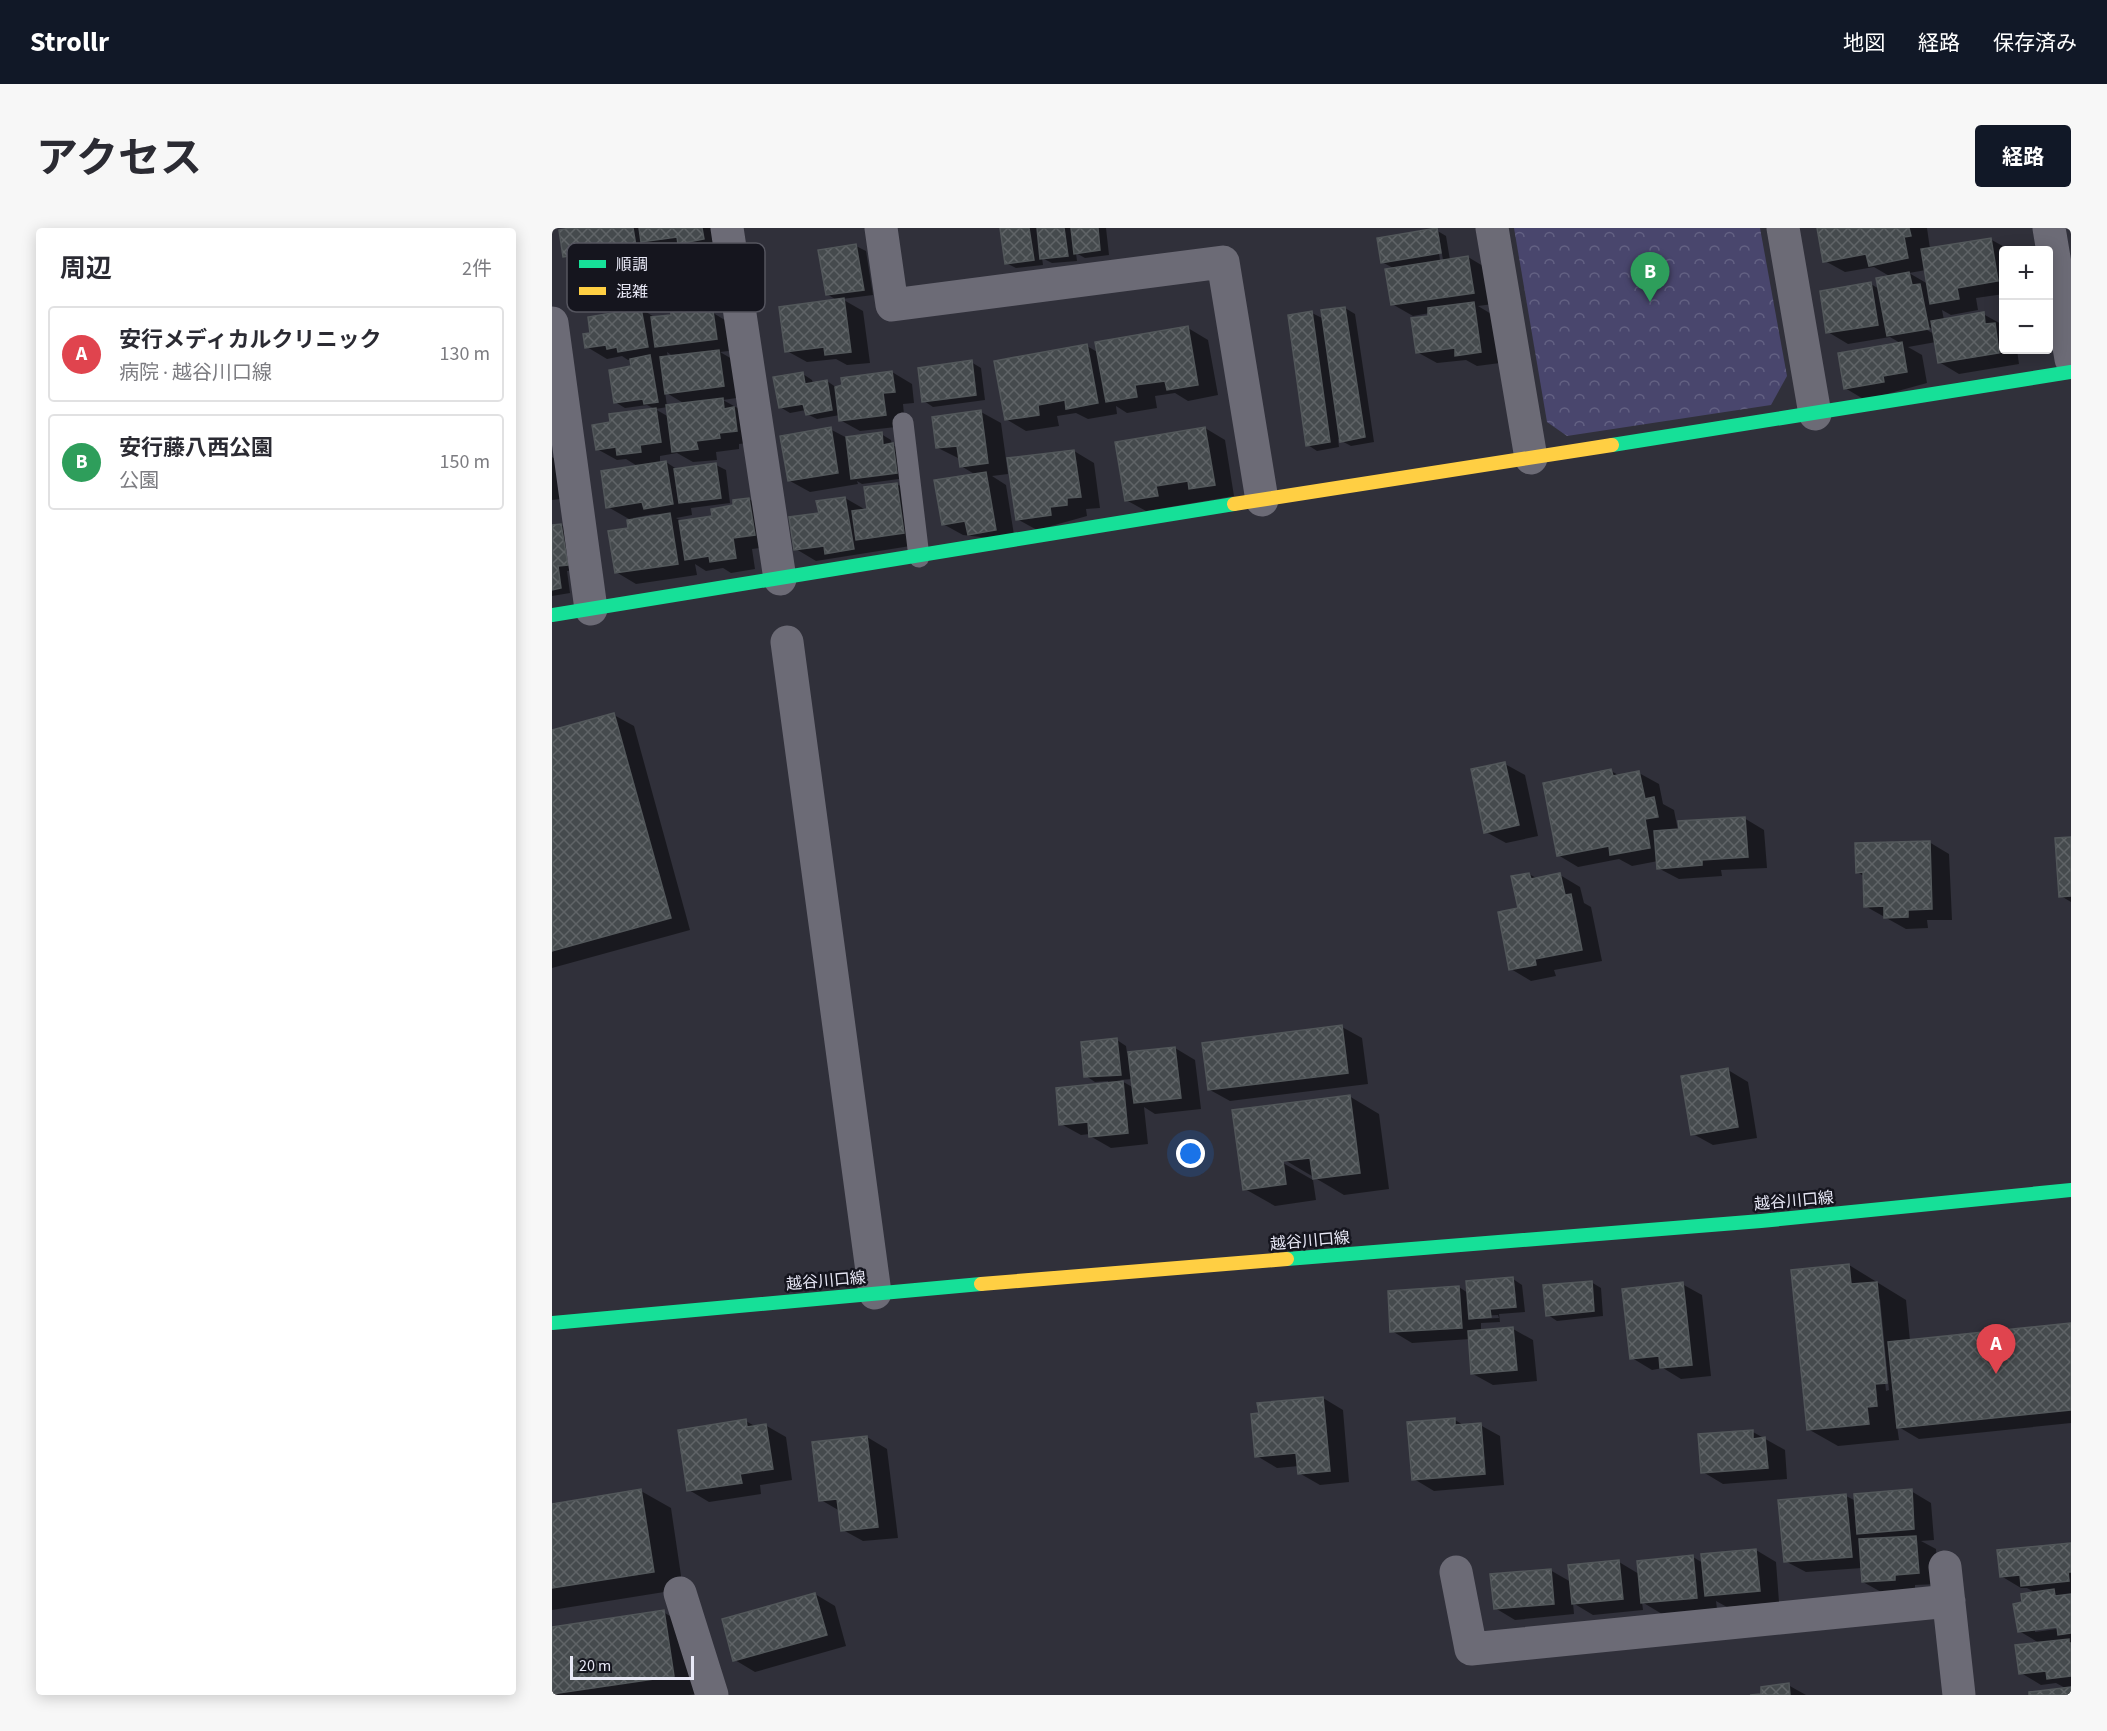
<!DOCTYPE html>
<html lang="ja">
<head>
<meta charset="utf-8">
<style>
	body { margin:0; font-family:"Source Sans 3","Noto Sans JP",sans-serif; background:#f7f7f7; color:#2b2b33 }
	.controls { position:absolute; right:18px; top:18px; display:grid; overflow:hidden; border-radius:6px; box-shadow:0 3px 15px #0003 }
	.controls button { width:54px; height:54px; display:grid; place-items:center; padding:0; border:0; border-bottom:2px solid #e1e1e2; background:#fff; color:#2b2b33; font:30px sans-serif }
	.scale { position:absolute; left:18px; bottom:15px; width:124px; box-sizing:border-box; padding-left:6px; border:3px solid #e9e9f7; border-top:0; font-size:16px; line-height:21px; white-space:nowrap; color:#e9e9f7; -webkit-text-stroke:4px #15151e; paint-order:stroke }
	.you { position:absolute; left:639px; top:926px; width:21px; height:21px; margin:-15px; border:4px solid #fff; border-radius:50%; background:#1a73e8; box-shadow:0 0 0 9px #1a73e833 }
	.badge { display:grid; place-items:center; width:39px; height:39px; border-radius:50%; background:#111827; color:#fff; font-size:20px; font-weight:700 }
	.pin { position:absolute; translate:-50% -50px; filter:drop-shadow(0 2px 3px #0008) }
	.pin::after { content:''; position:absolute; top:32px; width:21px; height:18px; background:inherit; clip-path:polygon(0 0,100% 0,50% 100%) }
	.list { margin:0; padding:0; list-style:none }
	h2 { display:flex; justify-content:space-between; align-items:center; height:78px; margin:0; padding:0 24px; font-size:26px }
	h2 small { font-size:20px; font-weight:400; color:#7c7c81 }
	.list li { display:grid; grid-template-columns:39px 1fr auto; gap:18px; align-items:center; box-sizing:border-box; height:96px; margin:0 12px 12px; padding:0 12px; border:2px solid #e1e1e2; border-radius:6px }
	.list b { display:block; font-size:22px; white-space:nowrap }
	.list p { margin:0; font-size:20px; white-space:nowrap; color:#7c7c81 }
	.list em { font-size:20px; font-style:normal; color:#7c7c81 }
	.map { position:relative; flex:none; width:1519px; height:1467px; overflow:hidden; border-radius:6px }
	header { display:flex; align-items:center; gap:36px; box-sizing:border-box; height:84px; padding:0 30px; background:#111827; color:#fff }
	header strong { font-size:28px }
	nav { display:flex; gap:33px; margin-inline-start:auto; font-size:21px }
	.intro { display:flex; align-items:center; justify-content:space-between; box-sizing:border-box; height:144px; padding:0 36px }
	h1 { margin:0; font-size:42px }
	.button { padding:15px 27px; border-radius:6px; background:#111827; color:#fff; font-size:21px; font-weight:700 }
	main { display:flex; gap:36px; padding:0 36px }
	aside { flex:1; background:#fff; border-radius:6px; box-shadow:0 3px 15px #0003 }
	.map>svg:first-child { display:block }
	.forest { fill:url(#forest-crowns) }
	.shadow { fill:#0007; fill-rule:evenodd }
	.building { fill:url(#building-cross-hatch); stroke:#52575a; stroke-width:1.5 }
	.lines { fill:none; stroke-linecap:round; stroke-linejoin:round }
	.lane { stroke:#6c6b76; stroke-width:21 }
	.street { stroke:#6c6b76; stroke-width:33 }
	.fast { stroke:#16e098; stroke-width:14 }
	.slow { stroke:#ffcf43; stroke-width:14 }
	.labels { text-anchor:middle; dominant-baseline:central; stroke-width:5; stroke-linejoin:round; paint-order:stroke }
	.street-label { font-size:16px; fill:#e9e9f7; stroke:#15151e }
	.key { fill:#15151e; stroke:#55555f; stroke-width:1.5 }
	.key-label { font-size:16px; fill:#e9e9f7 }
</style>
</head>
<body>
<header>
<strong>Strollr</strong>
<nav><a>地図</a><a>経路</a><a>保存済み</a></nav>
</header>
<div class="intro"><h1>アクセス</h1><a class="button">経路</a></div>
<main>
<aside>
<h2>周辺<small>2件</small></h2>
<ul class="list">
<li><span class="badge" style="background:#e0444e">A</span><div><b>安行メディカルクリニック</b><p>病院 · 越谷川口線</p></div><em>130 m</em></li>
<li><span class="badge" style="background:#2e9e5b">B</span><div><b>安行藤八西公園</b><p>公園</p></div><em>150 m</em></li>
</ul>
</aside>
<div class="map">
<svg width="1519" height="1467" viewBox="0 0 1519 1467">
	<defs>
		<pattern id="forest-crowns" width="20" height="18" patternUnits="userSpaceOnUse" patternTransform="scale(1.5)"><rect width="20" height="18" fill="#49466d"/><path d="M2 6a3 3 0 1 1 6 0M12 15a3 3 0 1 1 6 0" fill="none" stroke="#636183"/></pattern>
		<pattern id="building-cross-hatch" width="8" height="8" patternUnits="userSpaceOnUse" patternTransform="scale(1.5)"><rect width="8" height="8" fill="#454a4d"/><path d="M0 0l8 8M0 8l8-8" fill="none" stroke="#606467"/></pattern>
	</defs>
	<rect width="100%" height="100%" fill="#30303a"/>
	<path class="forest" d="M962,0H1208L1235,148L1219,177L1015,208L995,194Z"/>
	<path class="shadow" d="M26,0H168L171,22L154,25L170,34L176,73L148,77L181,97L185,122L168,124L187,135L191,169L171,172L191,183L204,214L187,216V221L164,224L165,232L141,234L125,225L108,228V235L114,234L126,242L164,237L174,242L178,275L139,280L140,287L124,290L131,294L162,290L197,271L217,283L223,318L200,321L203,341L179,345L171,340L154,343L143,336L145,347L84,356L64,344L78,302L77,291L56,279L87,239L74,231L65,232L45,221L59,195L103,181L95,177L73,180L63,174L81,139L80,131L76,132L70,128L55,131L35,119L58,86L49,81L41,83L21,71L31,39L12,28ZM102,20L111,25L138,21L143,24L104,29ZM83,44H86L90,70H87ZM106,74L120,81L121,88L104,90L89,81L80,83L79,78ZM115,124L122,129L116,130ZM113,164L133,176L115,178ZM116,179L117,189L103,181ZM102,286L107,288L81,292V290Z
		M450,0H554L557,27L533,30L524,25L525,33L500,35L490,30L491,37L464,40L454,35Z
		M1266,0H1375L1378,21L1438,11L1458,22H1452V66L1424,70L1426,82L1399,87L1390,82L1392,92L1431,86L1451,97L1452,122H1465L1467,136L1407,146L1387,134L1384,114L1356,119L1370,127L1375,155L1313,172L1293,160L1350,116L1338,109L1296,116L1276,104L1319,56L1327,61L1339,49L1322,39L1293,44L1273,33ZM1374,42L1376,56L1357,45ZM1371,96L1382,102V106L1370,99Z
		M884,2L894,8L898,32L916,29L936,41L941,76L926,78L941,87L948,135L925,138L914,132L885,135L865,124L878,89V85L861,88L840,76L843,41L830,34ZM884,7H887L891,32H888Z
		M304,18L314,23L321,67L290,71L311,83L318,135L295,137L284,131L255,134L235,123L286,73L275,66Z
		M793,80L803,86L822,214L799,218L786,211L787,219L765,223L756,217L760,85L772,91Z
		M636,100L656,112L666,167L636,173L623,165L603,168L605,180L575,185L564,178L565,186L536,191L524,185L505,188L507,198L474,203L454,191L535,118L547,125Z
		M419,134L429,140L433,172L381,179L372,173Z
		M340,144L360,156L362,175L351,176L353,198L308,203L288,192V187L265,191L255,186L254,182L238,185L228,179L251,146L260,152L261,156L275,153L285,160Z
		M429,184L449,195L456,246L440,248L454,257L463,313L411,307L391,296L424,247L409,238L408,231L386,220Z
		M653,200L673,212L682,268L594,283L574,272Z
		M278,201L295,210L329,206L339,212L340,217L351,222L354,250L310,256L305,253L306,256L258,264L238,253Z
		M522,223L542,235L548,280L534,281L535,288L485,302L465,291Z
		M0,229L12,237L16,270L0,272Z
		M345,256L365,268L371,316L264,333L244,321L293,270L314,282Z
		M9,297L19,303L25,342L15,343L18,365L0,368V299Z
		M62,487L82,498L138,702L0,740V504Z
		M953,536L973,547L986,608L954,615L934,604Z
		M1059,543L1068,548L1087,545L1107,556L1111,576L1122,582L1127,608L1192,590L1212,602L1215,640L1169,642L1170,648L1127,651L1106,640V633L1080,638L1067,631L1026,639L1006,627Z
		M1519,610V674L1509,668L1504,611Z
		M1377,614L1397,626L1400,692H1375L1376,700L1354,701L1313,678L1312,648L1305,644Z
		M977,646L986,651L1008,647L1028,659L1032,675L1039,679L1050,733L1002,742L1004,748L979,753L959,741L967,681Z
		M790,799L810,810L816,856L678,873L658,862Z
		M565,812L574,818L575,825L623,820L643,832L649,881L603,886L592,879L596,916L559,920L538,908V906L529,907L509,896L556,856V853L543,854L534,848ZM580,851L582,860L568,852Z
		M1176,842L1196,854L1205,910L1161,917L1141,906Z
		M797,868L827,886L837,961L792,967L726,928L724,931L761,952L764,972L723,978L693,961L682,883Z
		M1297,1037L1354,1072L1358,1113L1519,1097V1195L1367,1211L1345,1198L1347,1212L1286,1218L1256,1201ZM1325,1071H1328L1337,1162L1334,1163Z
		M961,1051L970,1057L973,1084L947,1086L948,1094L929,1095V1104L961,1101L981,1112L985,1153L941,1157L921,1146L918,1111L860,1115L840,1103L907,1059L916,1065ZM946,1087L947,1090L928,1091V1088Z
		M1039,1054L1049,1060L1051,1088L1005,1093L996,1087Z
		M1130,1056L1150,1067L1159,1148L1129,1151L1111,1140L1100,1142L1080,1130Z
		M771,1170L791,1182L797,1254L768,1257L747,1245V1238L725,1240L705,1228Z
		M903,1192L913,1198L928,1197L948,1208L952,1257L882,1263L862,1251Z
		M194,1193L204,1199L213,1197L234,1209L240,1252L208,1257L209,1266L157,1274L137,1262Z
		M1201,1204L1233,1222L1235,1251L1171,1256L1151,1244Z
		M315,1209L335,1221L346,1310L311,1313L291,1302L288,1283L269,1272Z
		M89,1263L119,1280L131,1361L0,1382V1277Z
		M1359,1263L1379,1275L1382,1312L1369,1313L1384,1321L1386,1356L1363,1357V1363L1331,1365L1311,1354L1310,1340L1254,1344L1233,1333L1294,1268L1304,1273Z
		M1519,1316V1467H1479L1515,1461L1504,1455L1489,1457L1469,1445L1489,1416L1467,1403L1472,1375L1484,1365L1475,1360H1469L1449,1348L1447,1324ZM1512,1397V1400L1483,1404V1401Z
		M1204,1322L1224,1334L1227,1374L1175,1379L1164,1373L1165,1381L1110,1386L1090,1374L1091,1382L1041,1387L1021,1375L1022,1386L963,1392L943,1380L998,1342L1019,1354L1067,1334L1087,1346L1141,1329L1151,1335Z
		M263,1366L283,1378L294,1418L203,1444L183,1432Z
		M111,1384L141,1401L151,1465L137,1467H0V1400Z
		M1236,1457L1254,1467H1210Z"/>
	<path class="building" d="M18,0H81L85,24L67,27L66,22L11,29L7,2Z
		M87,0H150L152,11L126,16L125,9L89,14Z
		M448,0H477L482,32L453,36Z
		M485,0H512L516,28L488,31Z
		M519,0H546L548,22L522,26Z
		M885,0L889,25L829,35L825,10Z
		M1265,0H1357L1359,8L1352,9L1356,30L1317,38L1314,26L1271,34Z
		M1439,10L1446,53L1405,60L1407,71L1378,76L1369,21Z
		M304,16L312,62L274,67L266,22Z
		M916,28L922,65L839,77L833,41Z
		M1357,44L1360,57L1368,56L1377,101L1335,108L1324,50Z
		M1319,54L1326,97L1274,105L1268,63Z
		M292,70L299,124L273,127L272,119L233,124L227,79Z
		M146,74L148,85L161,83L165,111L103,119L99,89L119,87L118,77Z
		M922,74L929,124L903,128V120L864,125L859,90L876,88V80Z
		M793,79L813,209L788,214L769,82Z
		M89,80L96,119L66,124L65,119L55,121L54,117L33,120L31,106L38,105L36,89Z
		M760,83L778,214L754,218L736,87Z
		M1432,84L1433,96L1443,95L1447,125L1386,135L1379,93Z
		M636,98L646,157L615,162L613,153L583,157L585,169L554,174L543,114Z
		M1350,114L1355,144L1331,148L1332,154L1292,161L1286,125Z
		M535,116L546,175L514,181L513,172L486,177L487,187L453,192L442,133Z
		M167,122L172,158L113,166L108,129Z
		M98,127L106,174L92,176L91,171L62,175L57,142L79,138L78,131Z
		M420,132L424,167L370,174L366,140Z
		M340,143L343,164L331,165L334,187L287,193L283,159L290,157L289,150Z
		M251,144L253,156L275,152L280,182L254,187L251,176L227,180L221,149Z
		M171,170L172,181L182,179L185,203L167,205L168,210L144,213L146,221L120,224L114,177Z
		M104,180L109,214L88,217L89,224L65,227L64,219L44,222L40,197L58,194L57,186Z
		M429,182L436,235L408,239L405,218L384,220L380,189Z
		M279,199L286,245L236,253L228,208Z
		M653,199L663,257L637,261L636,253L604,258L606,268L573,273L563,214Z
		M330,204L331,217L341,215L345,245L299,251L294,209Z
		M522,222L529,269L515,270V277L498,279L499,287L464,292L455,230Z
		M114,233L121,276L92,281L90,274L54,280L49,243Z
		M164,235L169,270L127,275L122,241Z
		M434,244L444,302L416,307L413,293L390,297L382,252Z
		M345,255L352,305L304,312L300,283L315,281L312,259Z
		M293,269L302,321L273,326L272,318L242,322L237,289L267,285L264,273Z
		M197,270L203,307L181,310L184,330L158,334L157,328L133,332L127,293L160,288L159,281L181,277V272Z
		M118,285L126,336L63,345L56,303L76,300L75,292Z
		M9,296L16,337L6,338L9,360L0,362V297Z
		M62,485L119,690L0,723V502Z
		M953,534L967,597L932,605L919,541Z
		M1059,541L1061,548L1087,543L1093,571L1102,569L1106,589L1093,591L1098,620L1058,627L1057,618L1005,628L991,555Z
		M1193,589L1196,629L1150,632V637L1105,641L1102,603L1127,601L1126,593Z
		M1519,609V668L1507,669L1503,610Z
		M1378,613L1380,681L1356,682V689L1332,690V678L1312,679L1311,644L1304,645L1303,615Z
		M977,645L979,651L1008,645L1013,667L1019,666L1030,722L983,731L984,737L957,742L946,684L966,680L959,648Z
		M790,797L796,845L656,862L650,815Z
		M565,810L569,847L532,849L529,814Z
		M623,819L629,870L582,875L576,824Z
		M1176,840L1186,899L1139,907L1129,848Z
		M571,853L576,905L537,909L536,894L507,897L504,860Z
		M798,867L808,945L761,951L758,930L731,933L734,956L691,962L680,882Z
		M1297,1036L1299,1056L1325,1054L1335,1155L1323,1156L1325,1178L1315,1179L1317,1196L1255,1202L1239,1042Z
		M961,1049L964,1079L938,1081L939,1089L917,1091L914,1053Z
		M1040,1053L1042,1083L994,1088L991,1057Z
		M1131,1054L1140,1137L1108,1140L1107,1128L1078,1131L1070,1061Z
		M907,1058L910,1100L838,1104L836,1063Z
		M1519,1095V1182L1345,1200L1336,1114Z
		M961,1099L965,1142L919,1146L916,1103Z
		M771,1169L778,1243L746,1246L744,1225L703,1229L699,1186L707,1185L705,1175Z
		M903,1190V1197L929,1195L933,1246L860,1252L855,1194Z
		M194,1191L195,1199L214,1196L221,1241L188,1246L190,1255L135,1263L126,1202Z
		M1201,1202V1211L1213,1209L1216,1240L1149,1245L1146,1206Z
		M315,1208L326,1299L289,1303L285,1271L267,1273L260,1214Z
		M89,1261L102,1344L0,1360V1276Z
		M1360,1261L1362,1301L1305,1306L1302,1266Z
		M1294,1266L1300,1329L1232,1334L1226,1272Z
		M1364,1308L1367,1345L1343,1347V1352L1310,1354L1307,1311Z
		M1519,1315V1344H1516L1517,1353L1469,1358L1468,1347L1448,1349L1445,1322Z
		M1204,1321L1208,1363L1153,1368L1149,1326Z
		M1141,1327L1145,1370L1089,1375L1085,1333Z
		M1067,1332L1071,1371L1020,1376L1016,1337Z
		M999,1341L1002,1376L942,1381L938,1346Z
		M1502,1361L1503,1368L1519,1366V1405L1506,1407L1505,1399L1466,1404L1461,1376L1470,1374L1469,1366Z
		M263,1365L275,1407L181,1433L170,1391Z
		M112,1382L122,1448L0,1466V1399Z
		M1517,1411V1415H1519V1448L1495,1451L1494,1443L1467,1446L1463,1417Z
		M1237,1455L1238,1467H1198L1209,1466V1459Z
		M1519,1459V1467H1477V1464Z"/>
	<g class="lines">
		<path class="lane" d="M351,195L367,329"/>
		<path class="street" d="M175,0L228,351
			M329,0L340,77L671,34L710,272
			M940,0L979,230
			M1231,0L1263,186
			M1497,0L1519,131
			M0,95L39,381
			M235,414L323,1065
			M1393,1339L1407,1467
			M904,1344L919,1421L1397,1373
			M128,1365L160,1467"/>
		<path class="fast" d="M1060,217L1519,144
			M0,387L682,276
			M735,1031L1209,993L1519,962
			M0,1095L429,1056"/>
		<path class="slow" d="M682,276L1060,217
			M429,1056L735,1031"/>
	</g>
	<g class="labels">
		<g class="street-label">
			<text transform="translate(1242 973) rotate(-5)">越谷川口線</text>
			<text transform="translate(758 1013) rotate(-5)">越谷川口線</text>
			<text transform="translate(274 1053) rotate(-5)">越谷川口線</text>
		</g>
	</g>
	<rect x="15" y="15" width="198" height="69" rx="9" class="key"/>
	<rect x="27" y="32" width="27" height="8" fill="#16e098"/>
	<rect x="27" y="59" width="27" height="8" fill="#ffcf43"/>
	<g class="key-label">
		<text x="64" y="42">順調</text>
		<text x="64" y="69">混雑</text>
	</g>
</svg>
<div class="controls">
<button>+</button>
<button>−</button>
</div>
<div class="scale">20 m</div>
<div class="you"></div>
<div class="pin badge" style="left:1444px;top:1146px;background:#e0444e">A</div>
<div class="pin badge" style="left:1098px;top:74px;background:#2e9e5b">B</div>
</div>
</main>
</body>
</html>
